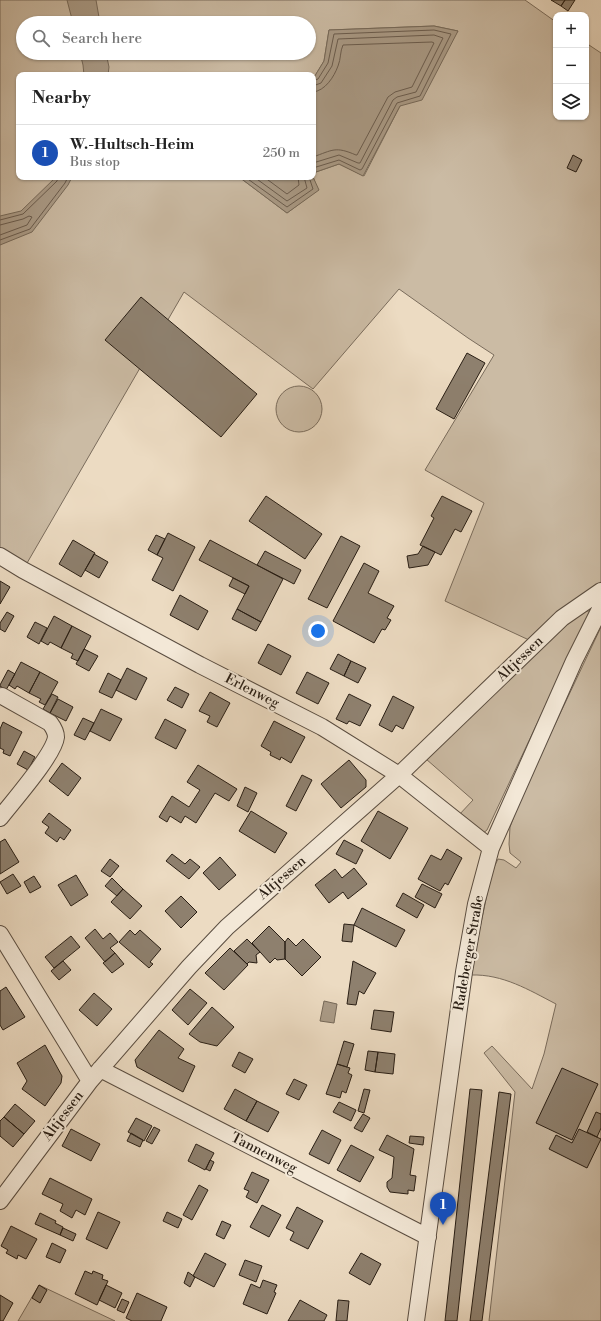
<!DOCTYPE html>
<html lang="en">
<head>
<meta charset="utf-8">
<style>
	body { margin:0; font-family:"Libre Bodoni",serif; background:#f2f2f2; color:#222 }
	.controls { position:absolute; right:12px; top:12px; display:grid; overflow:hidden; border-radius:8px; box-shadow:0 1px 3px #0004 }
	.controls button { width:36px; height:36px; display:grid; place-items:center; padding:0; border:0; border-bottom:1px solid #e0e0e0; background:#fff; color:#222; font:20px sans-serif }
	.you { position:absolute; left:318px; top:631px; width:14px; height:14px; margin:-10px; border:3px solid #fff; border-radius:50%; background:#1a73e8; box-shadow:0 0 0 6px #1a73e833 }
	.badge { display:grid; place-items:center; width:26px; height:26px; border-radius:50%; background:#b45309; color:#fff; font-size:13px; font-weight:700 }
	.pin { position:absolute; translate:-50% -33px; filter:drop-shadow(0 1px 2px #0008) }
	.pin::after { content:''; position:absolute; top:21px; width:14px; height:12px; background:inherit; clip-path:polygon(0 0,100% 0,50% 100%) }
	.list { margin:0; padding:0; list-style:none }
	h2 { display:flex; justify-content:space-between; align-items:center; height:52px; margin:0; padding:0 16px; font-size:17px }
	h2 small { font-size:13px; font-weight:400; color:#767676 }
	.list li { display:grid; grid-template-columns:26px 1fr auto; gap:12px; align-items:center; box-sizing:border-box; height:56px; padding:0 16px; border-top:1px solid #e0e0e0 }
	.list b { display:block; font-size:15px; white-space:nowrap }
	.list p { margin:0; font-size:13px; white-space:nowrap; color:#767676 }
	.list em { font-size:13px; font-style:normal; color:#767676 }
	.icon { flex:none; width:22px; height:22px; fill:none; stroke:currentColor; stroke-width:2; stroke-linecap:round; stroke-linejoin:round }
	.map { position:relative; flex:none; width:601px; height:1321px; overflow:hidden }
	.search { position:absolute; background:#fff; box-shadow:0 1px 3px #0004; left:16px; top:16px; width:300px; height:44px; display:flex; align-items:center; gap:10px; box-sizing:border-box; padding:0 14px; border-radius:22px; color:#767676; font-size:15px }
	.panel { position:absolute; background:#fff; box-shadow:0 1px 3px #0004; left:16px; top:72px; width:300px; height:108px; border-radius:8px }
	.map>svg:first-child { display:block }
	.green { fill:#cbbba4; stroke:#7a6c5c; fill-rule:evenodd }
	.water { fill:#aa9b87; stroke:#766959 }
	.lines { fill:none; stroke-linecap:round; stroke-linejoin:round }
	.shore { stroke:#6a5c4e; stroke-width:1 }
	.building { fill:#8e806e; stroke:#291e14 }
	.street-casing { stroke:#5a4d40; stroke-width:18 }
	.street { stroke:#f3e8d7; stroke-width:16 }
	.labels { text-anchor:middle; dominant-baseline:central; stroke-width:4; stroke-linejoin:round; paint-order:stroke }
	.street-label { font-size:14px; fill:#291e14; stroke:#f3e8d7 }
</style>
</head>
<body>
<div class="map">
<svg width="601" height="1321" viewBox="0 0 601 1321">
	<rect width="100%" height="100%" fill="#ecdbc2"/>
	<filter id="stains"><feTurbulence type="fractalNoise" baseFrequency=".005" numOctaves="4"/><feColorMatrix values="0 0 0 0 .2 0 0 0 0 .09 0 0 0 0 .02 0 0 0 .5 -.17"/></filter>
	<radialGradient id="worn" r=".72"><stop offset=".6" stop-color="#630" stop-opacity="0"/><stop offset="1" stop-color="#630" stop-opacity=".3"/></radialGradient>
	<path class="green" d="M0,0H525L556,22V117H586V43L601,53V582L560,613L529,640L445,601L484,503L425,470L494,355L468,338L399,289L313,389L184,292L23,570L0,556ZM23,23H309V53H23ZM434,26L458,31L400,106L364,176L339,164L313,173V177L318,190L287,213L239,177H19V75H313V79L324,61L329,30Z
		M276 409a23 23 0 1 1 46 0a23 23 0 1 1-46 0Z
		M583,611H590L487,830L482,834L458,816L473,800L426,759L542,646Z
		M601,627V1321H489L515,1092L484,1053L492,1046L532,1089L544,1054L556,1004C529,990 503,974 471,975C475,953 479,931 484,909C488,890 489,876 498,859L504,860L516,868L521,862L510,853L509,844L510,827L523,792Z
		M39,1285L115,1321H18Z"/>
	<path class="water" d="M67,0H96L100,23H73Z
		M434,26L458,31L422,100L400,106L363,176L339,164L313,173V79L324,61L329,30Z
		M80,53H106L109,67L108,75H84L83,65Z
		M56,177H72L68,185L32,232L0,245V216L21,211Z
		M239,177H313L319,190L287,213Z
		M324,1001L337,1004L334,1023L320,1021Z"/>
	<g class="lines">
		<path class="shore" d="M313,81L318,79L328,63L334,34L434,30L451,34L420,96L397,103L362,169L360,170L339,160L313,168
			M313,86L321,83L332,66L338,39L434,35L443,38L416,92L397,97L393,100L360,163H358L339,155L313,163
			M313,92C325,91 334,77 338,66C341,59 340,51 343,45L432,42L434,43L412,87L395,92L388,97L357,155H356C335,146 333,150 313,157
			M245,177L287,207L313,189L309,177
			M254,177L287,201L307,188L304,177
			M264,177L287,194L299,185L298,177
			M0,220L23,214L57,181L58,177
			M0,225L23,219L29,216L32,217L27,225L0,235
			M0,240L30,229L65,183L68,177"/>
	</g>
	<path class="building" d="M551,0H565L561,6Z
		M565,0H575L568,11L561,6Z
		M573,155L582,160L576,172L567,168Z
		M141,297L257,394L221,437L105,340Z
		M467,353L485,363L454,419L436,409Z
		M266,496L322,534L305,559L249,521Z
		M442,496L472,511L461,532L455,529L441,555L420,545L434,518L431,516Z
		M168,533L195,547L173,591L152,580L163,558L157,555Z
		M156,535L165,539L157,555L148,550Z
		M341,536L360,546L327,608L308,599Z
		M73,540L95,553L81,577L59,564Z
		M210,540L283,579L261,622L237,609L249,586L199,560Z
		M423,546L435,552L428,565L409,568L407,556L418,554Z
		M265,551L301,570L294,584L257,565Z
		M94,554L108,562L99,578L85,570Z
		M364,563L379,571L368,593L394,606L387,618L391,620L385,630L382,629L374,643L333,621Z
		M233,578L249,586L245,594L229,586Z
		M0,581L10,587L0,604Z
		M180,595L208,611L198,630L170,615Z
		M237,609L261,622L256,631L232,619Z
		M7,612L14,616L5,632L0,629V623Z
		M54,616L72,626L61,648L50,642L48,645L41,641Z
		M35,622L47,628L39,644L27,637Z
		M72,626L91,636L78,661L71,658L73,654L61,648Z
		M268,644L291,656L281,675L258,663Z
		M84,649L98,656L89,671L76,664Z
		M338,654L351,661L344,676L330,669Z
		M351,661L366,668L358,683L344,676Z
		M21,662L40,672L29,693L17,686L15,689L9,685Z
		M127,668L147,678L136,700L116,690Z
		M8,670L15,674L6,690L0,686V685Z
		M40,672L58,682L45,705L39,702L41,699L29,693Z
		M307,672L329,683L318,704L296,693Z
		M108,673L121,680L112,698L99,692Z
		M175,687L189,694L182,708L167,700Z
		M210,692L230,703L217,727L207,722L210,716L199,711Z
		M52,694L58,697L50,713L43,709Z
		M349,694L371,705L360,726L349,721L347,724L336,719Z
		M393,696L414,707L403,729L396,725L392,732L379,725Z
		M58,699L73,707L66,721L50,713Z
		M101,709L122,719L110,741L90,731Z
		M83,718L94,723L85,740L74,735Z
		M165,719L186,730L176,749L155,738Z
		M274,721L305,737L291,763L281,757L280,760L270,755L271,752L261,746Z
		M3,722L22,732L10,756L3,753L4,750L0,748V729Z
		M24,751L35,757L28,770L17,764Z
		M349,760L366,780V787L341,808L321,784Z
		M62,763L81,778L68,796L49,781Z
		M198,765L237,789L229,801L215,793L196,823L185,816L181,823L170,816L167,822L159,817L172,796L189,807L200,790L187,782Z
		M302,775L312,780L296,811L286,806Z
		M245,787L257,793L248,812L237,806Z
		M251,811L287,833L275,853L239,831Z
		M378,811L408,828L390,859L361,841Z
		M49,813L71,830L64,840L60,837L57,842L45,833L49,827L42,822Z
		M5,839L19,862L0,874V842Z
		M344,840L363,850L356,864L336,854Z
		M447,849L462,858L448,885L445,883L440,891L418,879L431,855L441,860Z
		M172,854L185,864L190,859L200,867L189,879L166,861Z
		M220,857L236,875L219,890L203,873Z
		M110,859L119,866L110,877L101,871Z
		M354,868L367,884L348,899L343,892L329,903L315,885L335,869L342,878Z
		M13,874L21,886L7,894L0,882Z
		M76,875L88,895L71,906L58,885Z
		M34,876L41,887L30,893L24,882Z
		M112,878L123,889L117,896L105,886Z
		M422,884L442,894L435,908L415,897Z
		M123,889L142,906L130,919L111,902Z
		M403,893L424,905L417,918L396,906Z
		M181,896L197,912L181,928L165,911Z
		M362,908L405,930L396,947L354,925Z
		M344,924L354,925L352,942L342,941Z
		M269,926L285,942V959L277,960L275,958L270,963L252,943Z
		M95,929L103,939L110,933L118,942L110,948L115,953L105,962L85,938Z
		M130,930L135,935L140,930L161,949L150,962L153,964L149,968L119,942Z
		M71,936L80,947L54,968L45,957Z
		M288,938L296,946L303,939L321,957L302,976L285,959V942Z
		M247,939L260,952L256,955L257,963L249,962L247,964L234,951Z
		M230,948L248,965L224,990L205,973Z
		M115,953L124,964L112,973L103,963Z
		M63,961L71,970L59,980L51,971Z
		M353,961L376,973L364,994L359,991L356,1005L347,1004Z
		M6,987L25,1017L3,1030L0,1025V991Z
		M190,989L207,1003L188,1025L172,1010Z
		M94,993L112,1009L97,1026L79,1010Z
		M212,1007L234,1027L217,1046L200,1042L189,1034Z
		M374,1010L394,1012L391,1032L371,1029Z
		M159,1030L184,1049L178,1058L195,1066L183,1092L137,1067L135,1060Z
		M344,1041L354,1044L347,1067L337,1064Z
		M45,1045L62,1076L61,1083L45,1106L22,1089L27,1081L17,1063Z
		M368,1051L378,1052L375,1072L365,1070Z
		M239,1052L253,1059L245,1073L232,1066Z
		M378,1052L395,1054L393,1074L375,1072Z
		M337,1064L350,1068L348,1073L352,1075L346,1093L342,1091L340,1098L326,1094Z
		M562,1068L598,1084L572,1140L536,1123Z
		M294,1079L307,1085L299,1100L286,1094Z
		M235,1089L257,1101L246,1121L224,1109Z
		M364,1089L370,1090L364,1113L358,1111Z
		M470,1089L482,1090L457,1321H445Z
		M499,1092L511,1094L482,1321H470Z
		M257,1101L279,1112L268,1132L246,1121Z
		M339,1102L356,1110L351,1121L333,1112Z
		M15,1104L35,1121L24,1134L4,1117Z
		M596,1112L601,1114V1128L597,1137L587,1132Z
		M363,1114L370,1118L362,1132L354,1128Z
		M4,1117L24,1134L13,1147L0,1136V1121Z
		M136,1118L152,1126L144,1141L128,1132Z
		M154,1127L160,1130L152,1144L146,1141Z
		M71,1129L100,1144L91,1161L62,1146Z
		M579,1129L601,1139L587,1168L549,1149L556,1135L572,1143Z
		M322,1130L341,1140L329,1164L309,1154Z
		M131,1133L143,1140L140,1147L127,1141Z
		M387,1135L414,1149L410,1175L416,1176L414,1191L408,1190V1194L390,1192L387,1187V1182L392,1178L394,1157L379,1150Z
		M410,1136L424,1137L423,1145L409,1143Z
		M196,1144L214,1153L205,1170L188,1161Z
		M351,1145L374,1157L360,1182L337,1170Z
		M210,1160L214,1162L210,1171L206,1169Z
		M252,1172L269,1180L257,1203L246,1197L249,1191L244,1189Z
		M50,1178L92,1199L85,1215L76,1210L72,1218L60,1211L63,1204L42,1194Z
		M199,1185L208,1190L192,1220L183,1215Z
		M262,1205L281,1215L269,1237L250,1227Z
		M297,1207L323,1221L308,1249L290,1240L294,1232L286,1228Z
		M98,1212L120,1222L107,1249L86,1239Z
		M167,1212L182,1219L178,1228L163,1221Z
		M40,1213L56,1221L55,1223L63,1227L60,1235L35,1224Z
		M222,1221L231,1225L224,1239L216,1235Z
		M11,1226L37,1239L26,1259L18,1255L17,1259L6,1253L8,1250L1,1246Z
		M63,1228L76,1234L73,1241L60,1235Z
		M52,1243L66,1250L60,1263L46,1257Z
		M205,1253L226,1264L214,1287L193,1276Z
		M361,1253L381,1264L370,1285L349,1273Z
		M245,1260L262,1266L256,1282L239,1275Z
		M85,1271L92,1274L93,1271L103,1275L102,1279L108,1281L97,1305L75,1294Z
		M188,1272L195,1277L190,1287L184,1283Z
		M263,1280L277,1285L274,1292L276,1293L267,1314L243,1304L251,1284L260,1288Z
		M39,1285L47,1290L40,1303L32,1298Z
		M106,1285L122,1293L115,1308L99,1300Z
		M137,1293L167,1307L161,1321H132L126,1318Z
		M0,1295L13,1303L3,1321H0Z
		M122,1299L129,1302L124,1313L117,1310Z
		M300,1300L327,1315L324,1321H288Z
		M338,1300L349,1301L347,1321H336Z"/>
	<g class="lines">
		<g class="street-casing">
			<path id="street" d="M0,556L23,570L200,665L322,727L399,775L491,848
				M0,818C13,801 54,755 56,737C56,731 53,727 50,723L2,696
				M0,934L90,1081
				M100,1069L428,1237
				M0,1201L90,1081L189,967L227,927L399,775L562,618L601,591
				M416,1321L464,972L476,904L491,848L574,661L601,607"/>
		</g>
		<use href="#street" class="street"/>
	</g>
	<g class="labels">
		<g class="street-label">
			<text transform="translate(520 659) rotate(-44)">Altjessen</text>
			<text transform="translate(252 691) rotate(27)">Erlenweg</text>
			<text transform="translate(282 878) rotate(-41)">Altjessen</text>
			<text transform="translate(469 953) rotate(-80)">Radeberger Straße</text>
			<text transform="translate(63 1116) rotate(-53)">Altjessen</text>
			<text transform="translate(264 1153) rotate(27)">Tannenweg</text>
		</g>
	</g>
	<rect width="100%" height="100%" filter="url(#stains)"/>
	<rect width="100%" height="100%" fill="url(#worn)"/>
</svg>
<div class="controls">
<button>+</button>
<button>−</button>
<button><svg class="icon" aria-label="layers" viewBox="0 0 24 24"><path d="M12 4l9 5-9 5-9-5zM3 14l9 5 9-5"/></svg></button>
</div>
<div class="you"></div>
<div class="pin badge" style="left:443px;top:1225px;background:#1a4fb4">1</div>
<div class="search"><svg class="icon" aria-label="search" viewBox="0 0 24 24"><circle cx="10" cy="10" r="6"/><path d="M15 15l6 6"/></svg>Search here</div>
<section class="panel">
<h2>Nearby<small></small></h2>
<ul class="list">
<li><span class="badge" style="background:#1a4fb4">1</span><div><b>W.-Hultsch-Heim</b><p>Bus stop</p></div><em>250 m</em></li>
</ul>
</section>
</div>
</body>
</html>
